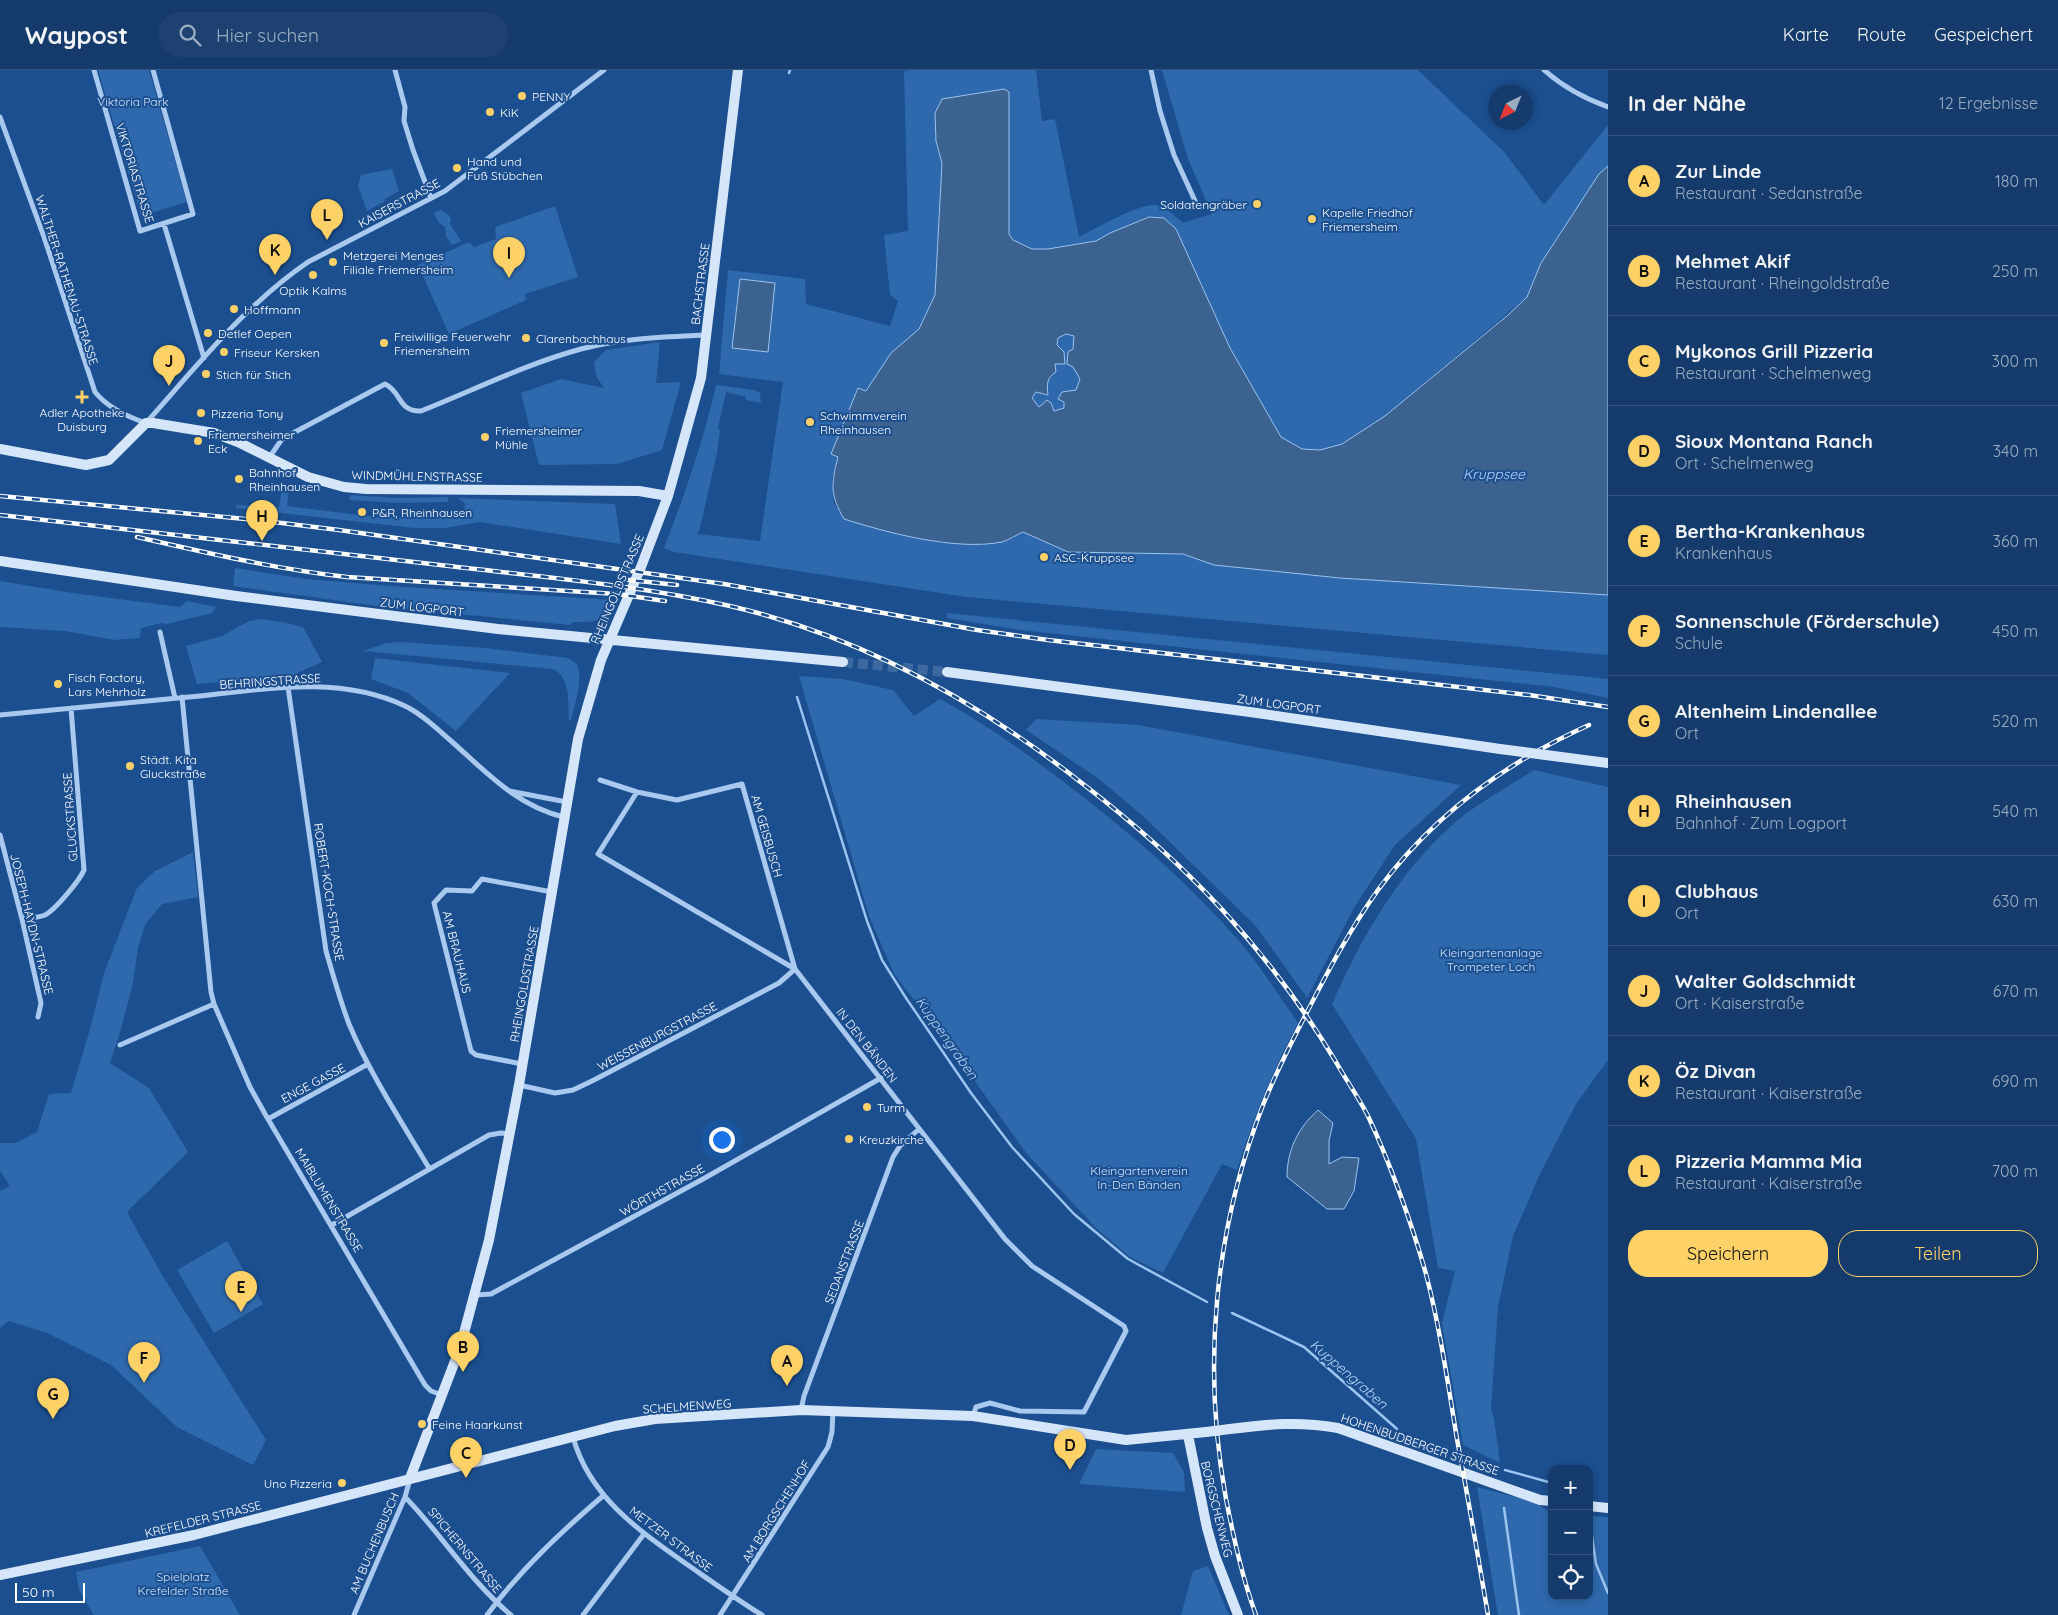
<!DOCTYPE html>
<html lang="de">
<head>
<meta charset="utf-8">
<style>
	body { margin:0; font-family:Quicksand,sans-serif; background:#1d4271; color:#f1f3f6 }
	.controls { position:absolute; right:15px; bottom:15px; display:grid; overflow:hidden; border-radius:10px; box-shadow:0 2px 8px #0003 }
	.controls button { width:45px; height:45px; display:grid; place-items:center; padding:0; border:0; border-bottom:1px solid #33557e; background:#143b6b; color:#f1f3f6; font:25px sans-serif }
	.compass { position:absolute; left:1488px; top:15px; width:45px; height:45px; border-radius:50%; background:#143b6b; box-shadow:0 2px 8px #0003; rotate:223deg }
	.scale { position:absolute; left:15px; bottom:12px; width:70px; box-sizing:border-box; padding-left:5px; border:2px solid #fff; border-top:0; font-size:14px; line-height:18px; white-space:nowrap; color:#fff; -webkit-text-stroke:4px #1b4f8f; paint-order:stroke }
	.you { position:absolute; left:721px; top:1069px; width:18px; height:18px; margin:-12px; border:4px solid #fff; border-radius:50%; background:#1a73e8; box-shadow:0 0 0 8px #1a73e833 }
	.badge { display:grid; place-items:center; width:32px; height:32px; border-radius:50%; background:#ffd166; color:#111; font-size:16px; font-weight:700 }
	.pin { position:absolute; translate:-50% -41px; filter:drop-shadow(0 1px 2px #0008) }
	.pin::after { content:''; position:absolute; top:26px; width:18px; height:15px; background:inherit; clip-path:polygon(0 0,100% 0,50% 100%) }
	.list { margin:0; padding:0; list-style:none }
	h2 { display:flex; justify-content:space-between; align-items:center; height:65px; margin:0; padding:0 20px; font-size:21px }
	h2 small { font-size:16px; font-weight:400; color:#9dadc1 }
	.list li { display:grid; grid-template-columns:32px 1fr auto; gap:15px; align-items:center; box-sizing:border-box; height:90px; padding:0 20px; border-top:1px solid #33557e }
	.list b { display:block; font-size:19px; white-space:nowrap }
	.list p { margin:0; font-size:16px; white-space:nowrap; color:#9dadc1 }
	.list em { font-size:16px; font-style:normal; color:#9dadc1 }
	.actions { display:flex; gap:10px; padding:15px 20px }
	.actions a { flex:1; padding:11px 0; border:1px solid #ffd166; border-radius:20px; text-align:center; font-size:18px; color:#ffd166 }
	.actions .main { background:#ffd166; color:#111 }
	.icon { flex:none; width:28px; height:28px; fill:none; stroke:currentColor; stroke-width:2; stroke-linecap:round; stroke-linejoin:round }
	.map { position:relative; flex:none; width:1608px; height:1545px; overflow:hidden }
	header { display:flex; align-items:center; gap:30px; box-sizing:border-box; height:70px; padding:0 25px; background:#143b6b; border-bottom:1px solid #33557e }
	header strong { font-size:24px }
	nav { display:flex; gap:28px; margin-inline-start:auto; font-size:18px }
	.search { width:350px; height:45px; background:#1d4271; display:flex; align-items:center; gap:12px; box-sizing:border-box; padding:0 18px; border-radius:28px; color:#9dadc1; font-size:19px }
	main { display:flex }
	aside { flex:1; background:#143b6b }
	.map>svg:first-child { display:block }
	.green { fill:#2e69ad }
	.water { fill:#3c6290; stroke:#9cc4f0; fill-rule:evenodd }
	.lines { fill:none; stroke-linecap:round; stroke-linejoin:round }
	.stream { stroke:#9cc4f0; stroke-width:2.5 }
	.secondary-tunnel { stroke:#3d69a0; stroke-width:10; stroke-dasharray:10 5; stroke-linecap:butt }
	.street { stroke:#a9c9ee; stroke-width:5 }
	.secondary { stroke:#d6e6fa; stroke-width:10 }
	.rail-casing { stroke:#fff; stroke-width:4.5 }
	.rail { stroke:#1b4f8f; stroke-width:2.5; stroke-dasharray:8; stroke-linecap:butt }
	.secondary-bridge { stroke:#d6e6fa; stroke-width:10 }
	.poi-dot { fill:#ffd166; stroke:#1b4f8f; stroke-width:2 }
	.labels { text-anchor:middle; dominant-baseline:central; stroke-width:4; stroke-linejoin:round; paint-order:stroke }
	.poi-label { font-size:12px; fill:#fff; stroke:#1b4f8f; text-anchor:start }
	.park-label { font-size:12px; fill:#cfe3fa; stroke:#1b4f8f }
	.street-label { font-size:12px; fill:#fff; stroke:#1b4f8f }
	.water-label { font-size:14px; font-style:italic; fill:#b5d3f5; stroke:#1b4f8f }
</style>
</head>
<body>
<header>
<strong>Waypost</strong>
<div class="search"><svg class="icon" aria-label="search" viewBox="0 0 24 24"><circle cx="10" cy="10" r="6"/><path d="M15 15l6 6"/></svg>Hier suchen</div>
<nav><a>Karte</a><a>Route</a><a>Gespeichert</a></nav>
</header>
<main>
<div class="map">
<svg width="1608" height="1545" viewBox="0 0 1608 1545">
	<rect width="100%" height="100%" fill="#1b4f8f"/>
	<path class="green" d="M98,0H149L187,132L141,146Z
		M911,0H1036L1042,51L1055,49L1079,167C1097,158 1134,136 1153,135C1164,135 1175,146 1183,153L1212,144L1188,89L1162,0H1418L1505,83L1544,135L1608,55V96L1599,104L1541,193L1527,227L1385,346L1342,374L1320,380L1302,379L1281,367L1230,278L1176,160L1164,148L1149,147L1110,163L1096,171L1048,179H1032L1013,170L1009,164V22L936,71L942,93L935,225L919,259L891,283L866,321L858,318L832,409L834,433L844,449C888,463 956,481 1002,472C1009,470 1016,465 1023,462L1068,482L1183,484L1214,495L1340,508L1608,525V585L966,527L674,482L664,478C685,424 703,372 716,315L754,320L760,323L761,333L746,330V327L726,322L718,358L720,360L717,383L700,458L697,464L760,471L783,312L719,304L728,200L805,209L806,234L890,256L898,231L890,225L884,165L908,161L904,1Z
		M392,99L399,121L385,129L384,132L367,141L358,116L361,105Z
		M555,136L578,207L525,224L526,230L449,264L418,195L469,172L474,177L496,169L495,157Z
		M441,140L449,145L451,150L450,154L461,171L452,175L446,166L445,157L439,153L434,143Z
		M1066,264L1074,266L1073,297L1080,308L1076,320L1064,332V338L1054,342L1051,333L1047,331L1039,338L1032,328L1036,322L1047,313L1055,294L1065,286L1057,275L1058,268Z
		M660,272L656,313L681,312L662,380L617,394L539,395L521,323L561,309L604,318L596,306L594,292L606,280Z
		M282,418L289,419L287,436L376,447L413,448L464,446L465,433L458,428L615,434L621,474L480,452L445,458H414L236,438V435L279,437Z
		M350,425L398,428L448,427V432L397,433L349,430Z
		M235,498L307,509L390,516L613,530C602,553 597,552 573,552L570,555L377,536L233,516Z
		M0,511L73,523L180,537L187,531L216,537L212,543L167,554L161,553L141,558L140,568L115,570L65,561L0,557Z
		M947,543L1608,609V628L1554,617L1020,560L947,548Z
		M261,549L282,552L303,557L322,592L291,606L197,614L186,576L222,566L249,551Z
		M402,572L486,578L568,588C571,590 575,592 577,595C584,608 574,636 571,650H569C568,633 571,607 553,599L363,581L386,573Z
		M375,588L510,603L456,661L408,623L371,609Z
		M799,606L843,609L893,620L914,646L940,629C993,658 1040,693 1087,730C1142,773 1194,819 1240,872C1261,897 1279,926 1298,953C1273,1000 1253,1048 1237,1100L1222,1094L1163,1203L1130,1187L1098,1160L1027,1084L944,968L894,904L869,846Z
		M1036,649L1138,655L1461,715L1395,775L1355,836L1307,928L1256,856L1143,746L1099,709L1026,660Z
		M1534,700L1608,717V990L1576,1034L1540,1104L1513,1166L1498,1237L1491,1339L1494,1348L1500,1393L1463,1375L1442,1253L1455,1201L1438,1198L1416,1069L1332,934C1360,870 1397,805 1449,758C1471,737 1508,717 1534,700Z
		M193,782L198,827L162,834L145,855L138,878L133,913L121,959L110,993L149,1018L188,1082L127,1142L162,1205L266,1370L253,1395L177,1357L111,1295L47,1263L9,1251L0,1258V1121L10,1116L0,1101V1073H15L37,1062L49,1024L71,1023L90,959L104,903L137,818L155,801Z
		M227,1171L263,1234L214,1263L177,1200Z
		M1096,1379L1173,1383L1184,1402L1185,1422L1079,1414Z
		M1477,1417L1535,1432L1547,1440L1552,1441V1526H1589V1446L1608,1447V1545H1498Z
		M200,1476L240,1545H94L79,1520L76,1502Z
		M1208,1496L1229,1545H1181L1193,1501Z"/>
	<path class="water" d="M1004,19L1009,22V164L1013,170L1032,179H1048L1096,171L1110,163L1149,147L1164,148L1176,159L1230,278L1281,367L1302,379L1320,380L1342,374L1385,346L1508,245L1527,227L1541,193L1599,104L1608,96V525L1340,508L1214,495L1183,484L1068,482L1023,462C1016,465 1009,470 1002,472C956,481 888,463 844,449C830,425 831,414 838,387L831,384L858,318L866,321L891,283L919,259L935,225L942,93L936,71L935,43L942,29ZM1066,264L1074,266L1073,279L1068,282L1067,294L1073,297L1080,309L1076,320L1062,322L1058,329L1064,332V338L1054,341L1051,333L1047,330L1039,337L1032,328L1036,322L1048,325C1047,315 1046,308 1056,302L1055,294H1065L1064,282L1057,275L1058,268Z
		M740,209L775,213L768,282L732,278Z
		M1318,1040L1333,1053L1329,1071V1094L1342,1087L1359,1088L1354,1121L1344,1139H1327L1287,1107C1287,1080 1298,1058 1318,1040Z"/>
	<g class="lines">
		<path class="stream" d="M789,3L790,0
			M797,627L867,851L882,890L906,928L971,1023L1012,1077L1074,1144L1128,1189L1207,1232
			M1232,1243L1304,1277L1397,1359
			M1505,1400L1552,1413
			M1504,1438L1519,1545
			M1591,1460L1596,1494L1608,1523"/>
		<path class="secondary-tunnel" d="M843,592L947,602"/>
		<path class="street" d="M94,0L140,161L193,144L153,0
			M395,0L405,37L404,51L413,80L431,128
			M1151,0L1160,41L1174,85L1196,133
			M1544,0C1563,17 1583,28 1608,37
			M0,47L44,167L95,322C107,337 128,347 146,353C196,297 245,235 308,192L445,121L604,0
			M164,154L204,288
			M269,388L282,369L385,314C402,322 398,342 421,341C474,320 526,294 581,279C622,268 664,267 706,265
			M160,562L175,628
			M288,617L326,881C333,905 340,930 349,954C370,1004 401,1051 429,1098
			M182,627L211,922L214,934L250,1017L265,1044L425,1315L431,1321L442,1325
			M0,645C63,639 126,633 189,627C260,620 337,604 405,636C422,644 436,658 450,670C485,701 518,737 564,747
			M509,721L567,732
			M637,722L598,784L795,899L1005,1169L1032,1196L1124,1256L1126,1261L1084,1342L1020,1341L990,1333L976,1337L973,1346
			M0,765L22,849L41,933L38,947
			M22,849C29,848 38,848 45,845C55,840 80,810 84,800L71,638
			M120,975L214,934
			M522,994L476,985L471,981L434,833L446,820L472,821L482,809L552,822
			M519,1015L555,1023L573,1020L594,1010L779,913L795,899L742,714L677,730L637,722L600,710
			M268,1049L368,994
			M332,1155L489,1065L501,1063L510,1064
			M475,1225L491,1224L703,1109L881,1008
			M801,1340L804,1326L893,1087L900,1076L919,1059
			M573,1367C589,1426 638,1460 685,1493C711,1511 736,1529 762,1545
			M405,1427C442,1465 470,1511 511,1545
			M354,1545L405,1427L410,1409
			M487,1545C520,1500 562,1461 604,1425
			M583,1545L644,1464
			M720,1545L828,1377L832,1362L833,1341"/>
		<path class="secondary" d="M0,379L86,395L109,390L146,353H153L214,363L238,372L308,407L344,417L366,419L639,421L668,426
			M0,491L236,526L498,559L843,592
			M947,602L1250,642L1500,679
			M1584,690L1608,693
			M1230,1359C1269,1354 1299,1351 1338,1358L1540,1430L1552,1431
			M1188,1365L1207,1458L1215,1486L1238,1545
			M410,1408L460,1278L489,1170L519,1015L578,669L601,590L641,497L668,426L701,308L738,0
			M1589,1436L1608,1438
			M0,1505L194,1465L615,1356L655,1349L801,1340L973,1346L1126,1370L1206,1362"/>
		<g class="rail-casing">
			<path id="rail" d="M0,426L257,450L339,460L724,514L977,560L1048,570L1529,625L1608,637
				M0,445C150,462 299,479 449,496C543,507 637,515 730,536C860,566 979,632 1083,714C1187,794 1268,879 1336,992C1346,1010 1359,1028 1368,1046C1390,1093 1412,1154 1426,1204C1440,1258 1448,1314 1457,1369C1468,1428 1478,1486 1488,1545
				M137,467C207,483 276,499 347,507L617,524L665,531
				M620,509L677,515
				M1256,1545C1242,1507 1234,1469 1226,1429C1202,1297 1214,1161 1263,1035C1275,1005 1290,975 1305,946C1327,903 1350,859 1378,820C1432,746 1507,692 1589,655"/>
		</g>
		<use href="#rail" class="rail"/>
		<path class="secondary-bridge" d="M1500,679L1584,690
			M1206,1362L1230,1359"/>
	</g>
	<g class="poi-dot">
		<circle cx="522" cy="26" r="5"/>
		<circle cx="490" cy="42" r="5"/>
		<circle cx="457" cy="98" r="5"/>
		<circle cx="1257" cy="134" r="5"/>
		<circle cx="1312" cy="149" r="5"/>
		<circle cx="333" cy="192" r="5"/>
		<circle cx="313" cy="205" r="5"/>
		<circle cx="234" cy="239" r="5"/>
		<circle cx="208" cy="263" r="5"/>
		<circle cx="526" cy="268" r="5"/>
		<circle cx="384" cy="273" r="5"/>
		<circle cx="224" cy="282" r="5"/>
		<circle cx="206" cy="304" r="5"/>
		<path d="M79.5 319.5h5v5h5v5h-5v5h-5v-5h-5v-5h5z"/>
		<circle cx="201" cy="343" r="5"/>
		<circle cx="810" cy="352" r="5"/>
		<circle cx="485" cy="367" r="5"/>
		<circle cx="198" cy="371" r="5"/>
		<circle cx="239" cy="409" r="5"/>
		<circle cx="362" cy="442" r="5"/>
		<circle cx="1044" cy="487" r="5"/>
		<circle cx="58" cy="614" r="5"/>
		<circle cx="130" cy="696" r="5"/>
		<circle cx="867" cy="1037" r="5"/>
		<circle cx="849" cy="1069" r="5"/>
		<circle cx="422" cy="1354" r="5"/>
		<circle cx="342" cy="1413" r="5"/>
	</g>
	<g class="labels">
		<g class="poi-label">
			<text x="532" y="26">PENNY</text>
			<text x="500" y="42">KiK</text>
			<text x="467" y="91">Hand und<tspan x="467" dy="14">Fuß Stübchen</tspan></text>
			<text x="1247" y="134" text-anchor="end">Soldatengräber</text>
			<text x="1322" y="142">Kapelle Friedhof<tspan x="1322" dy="14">Friemersheim</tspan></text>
			<text x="343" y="185">Metzgerei Menges<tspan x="343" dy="14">Filiale Friemersheim</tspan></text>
			<text x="313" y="220" text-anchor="middle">Optik Kalms</text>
			<text x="244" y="239">Hoffmann</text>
			<text x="218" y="263">Detlef Oepen</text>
			<text x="394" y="266">Freiwillige Feuerwehr<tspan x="394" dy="14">Friemersheim</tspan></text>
			<text x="536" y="268">Clarenbachhaus</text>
			<text x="234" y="282">Friseur Kersken</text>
			<text x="216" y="304">Stich für Stich</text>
			<text x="82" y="342" text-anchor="middle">Adler Apotheke<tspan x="82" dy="14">Duisburg</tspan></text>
			<text x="211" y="343">Pizzeria Tony</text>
			<text x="820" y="345">Schwimmverein<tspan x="820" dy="14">Rheinhausen</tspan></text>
			<text x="495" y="360">Friemersheimer<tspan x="495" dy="14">Mühle</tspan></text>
			<text x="208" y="364">Friemersheimer<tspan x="208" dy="14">Eck</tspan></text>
			<text x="249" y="402">Bahnhof<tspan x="249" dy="14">Rheinhausen</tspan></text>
			<text x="372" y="442">P&amp;R, Rheinhausen</text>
			<text x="1054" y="487">ASC-Kruppsee</text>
			<text x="68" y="607">Fisch Factory,<tspan x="68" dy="14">Lars Mehrholz</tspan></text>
			<text x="140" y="689">Städt. Kita<tspan x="140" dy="14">Gluckstraße</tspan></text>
			<text x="877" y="1037">Turm</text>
			<text x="859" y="1069">Kreuzkirche</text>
			<text x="432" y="1354">Feine Haarkunst</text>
			<text x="332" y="1413" text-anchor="end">Uno Pizzeria</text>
		</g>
		<g class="park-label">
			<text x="133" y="31">Viktoria Park</text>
			<text x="1491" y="882">Kleingartenanlage<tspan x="1491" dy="14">Trompeter Loch</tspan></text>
			<text x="1139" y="1100">Kleingartenverein<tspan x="1139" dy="14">In-Den Bänden</tspan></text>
			<text x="183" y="1506">Spielplatz<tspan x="183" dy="14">Krefelder Straße</tspan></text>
		</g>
		<g class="street-label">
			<text transform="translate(135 103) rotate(73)">VIKTORIASTRASSE</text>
			<text transform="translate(399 133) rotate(-28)">KAISERSTRASSE</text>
			<text transform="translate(67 210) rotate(72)">WALTHER-RATHENAU-STRASSE</text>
			<text transform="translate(700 214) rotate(-83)">BACHSTRASSE</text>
			<text transform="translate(417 406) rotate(1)">WINDMÜHLENSTRASSE</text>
			<text transform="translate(617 519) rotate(-67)">RHEINGOLDSTRASSE</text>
			<text transform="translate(422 537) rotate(7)">ZUM LOGPORT</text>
			<text transform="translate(270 611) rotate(-4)">BEHRINGSTRASSE</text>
			<text transform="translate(1279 634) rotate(8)">ZUM LOGPORT</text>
			<text transform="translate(70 747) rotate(-94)">GLUCKSTRASSE</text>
			<text transform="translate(767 766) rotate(74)">AM GEISBUSCH</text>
			<text transform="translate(329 822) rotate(81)">ROBERT-KOCH-STRASSE</text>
			<text transform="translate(32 854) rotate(76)">JOSEPH-HAYDN-STRASSE</text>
			<text transform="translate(457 882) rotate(76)">AM BRAUHAUS</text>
			<text transform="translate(524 914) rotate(-80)">RHEINGOLDSTRASSE</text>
			<text transform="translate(657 966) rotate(-28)">WEISSENBURGSTRASSE</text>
			<text transform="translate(867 975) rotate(52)">IN DEN BÄNDEN</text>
			<text transform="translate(313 1013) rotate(-28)">ENGE GASSE</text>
			<text transform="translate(662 1120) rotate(-29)">WÖRTHSTRASSE</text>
			<text transform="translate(329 1130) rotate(59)">MAIBLUMENSTRASSE</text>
			<text transform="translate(844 1192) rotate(-69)">SEDANSTRASSE</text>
			<text transform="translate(687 1336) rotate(-4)">SCHELMENWEG</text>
			<text transform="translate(1420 1374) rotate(19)">HOHENBUDBERGER STRASSE</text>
			<text transform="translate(1217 1439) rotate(76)">BORGSCHENWEG</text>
			<text transform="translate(776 1441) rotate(-58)">AM BORGSCHENHOF</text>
			<text transform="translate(203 1449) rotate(-14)">KREFELDER STRASSE</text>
			<text transform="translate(671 1469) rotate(37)">METZER STRASSE</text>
			<text transform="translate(374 1473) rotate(-67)">AM BUCHENBUSCH</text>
			<text transform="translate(465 1480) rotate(50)">SPICHERNSTRASSE</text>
		</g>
		<g class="water-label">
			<text x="1494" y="404">Kruppsee</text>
			<text transform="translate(947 968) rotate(55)">Kuppengraben</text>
			<text transform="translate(1349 1304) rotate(41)">Kuppengraben</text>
		</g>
	</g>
</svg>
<div class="controls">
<button>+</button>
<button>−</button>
<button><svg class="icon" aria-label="locate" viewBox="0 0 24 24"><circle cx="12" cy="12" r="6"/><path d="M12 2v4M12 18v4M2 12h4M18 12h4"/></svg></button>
</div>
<svg class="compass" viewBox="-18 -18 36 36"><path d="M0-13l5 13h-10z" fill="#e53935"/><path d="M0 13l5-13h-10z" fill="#9dadc1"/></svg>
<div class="scale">50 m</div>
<div class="you"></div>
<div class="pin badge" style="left:787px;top:1316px">A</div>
<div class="pin badge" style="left:463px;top:1302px">B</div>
<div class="pin badge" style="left:466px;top:1408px">C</div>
<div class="pin badge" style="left:1070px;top:1400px">D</div>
<div class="pin badge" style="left:241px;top:1242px">E</div>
<div class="pin badge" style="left:144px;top:1313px">F</div>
<div class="pin badge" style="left:53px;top:1349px">G</div>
<div class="pin badge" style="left:262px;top:471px">H</div>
<div class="pin badge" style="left:509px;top:208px">I</div>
<div class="pin badge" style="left:169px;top:316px">J</div>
<div class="pin badge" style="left:275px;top:205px">K</div>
<div class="pin badge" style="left:327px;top:170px">L</div>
</div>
<aside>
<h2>In der Nähe<small>12 Ergebnisse</small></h2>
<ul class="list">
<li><span class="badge">A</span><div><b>Zur Linde</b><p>Restaurant · Sedanstraße</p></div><em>180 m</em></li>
<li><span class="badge">B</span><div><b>Mehmet Akif</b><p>Restaurant · Rheingoldstraße</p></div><em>250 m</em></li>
<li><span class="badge">C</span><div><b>Mykonos Grill Pizzeria</b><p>Restaurant · Schelmenweg</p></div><em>300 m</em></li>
<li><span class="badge">D</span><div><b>Sioux Montana Ranch</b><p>Ort · Schelmenweg</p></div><em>340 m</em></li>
<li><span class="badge">E</span><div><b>Bertha-Krankenhaus</b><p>Krankenhaus</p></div><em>360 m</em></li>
<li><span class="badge">F</span><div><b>Sonnenschule (Förderschule)</b><p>Schule</p></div><em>450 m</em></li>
<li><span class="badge">G</span><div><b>Altenheim Lindenallee</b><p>Ort</p></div><em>520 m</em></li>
<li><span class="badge">H</span><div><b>Rheinhausen</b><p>Bahnhof · Zum Logport</p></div><em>540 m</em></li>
<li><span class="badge">I</span><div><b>Clubhaus</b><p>Ort</p></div><em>630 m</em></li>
<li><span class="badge">J</span><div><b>Walter Goldschmidt</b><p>Ort · Kaiserstraße</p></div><em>670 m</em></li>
<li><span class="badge">K</span><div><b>Öz Divan</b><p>Restaurant · Kaiserstraße</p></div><em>690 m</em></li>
<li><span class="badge">L</span><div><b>Pizzeria Mamma Mia</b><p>Restaurant · Kaiserstraße</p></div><em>700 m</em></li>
</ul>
<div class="actions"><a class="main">Speichern</a><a>Teilen</a></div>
</aside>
</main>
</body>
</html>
